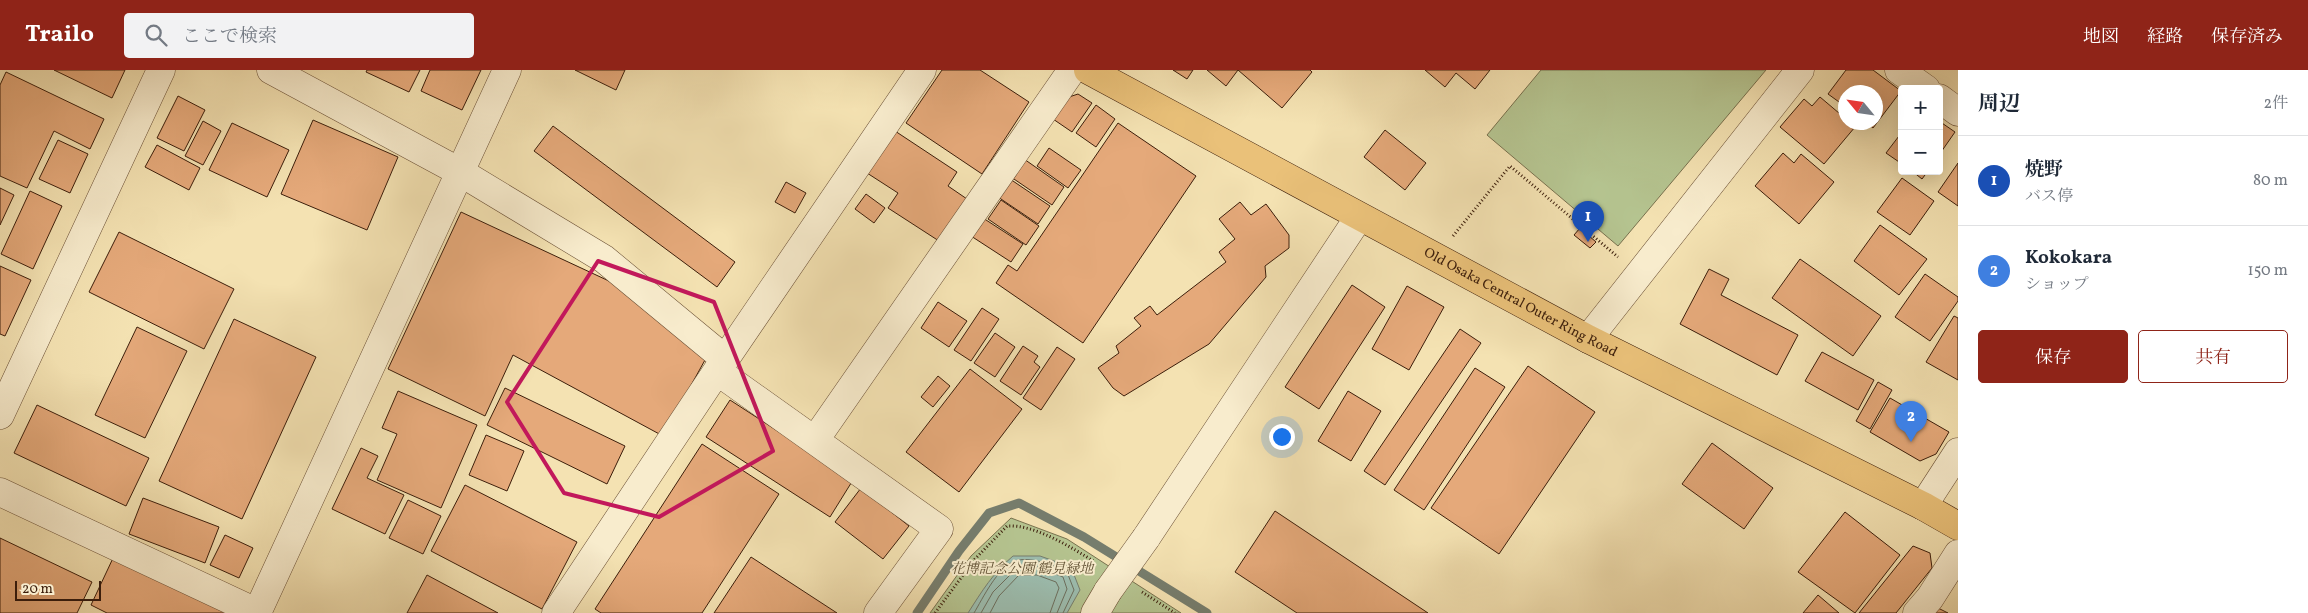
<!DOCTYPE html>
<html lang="ja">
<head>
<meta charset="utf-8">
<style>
	body { margin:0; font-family:Vollkorn,"Noto Serif JP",serif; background:#f2f2f3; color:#1f2937 }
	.controls { position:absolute; right:15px; top:15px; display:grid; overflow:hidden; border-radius:5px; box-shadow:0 5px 20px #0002 }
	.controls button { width:45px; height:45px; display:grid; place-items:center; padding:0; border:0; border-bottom:1px solid #e0e1e3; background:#fff; color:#1f2937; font:25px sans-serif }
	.compass { position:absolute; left:1838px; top:15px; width:45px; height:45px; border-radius:50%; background:#fff; box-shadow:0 5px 20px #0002; rotate:299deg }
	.scale { position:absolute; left:15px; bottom:12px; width:86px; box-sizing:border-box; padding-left:5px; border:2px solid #3c1e0b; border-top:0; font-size:14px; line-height:18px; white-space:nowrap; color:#3c1e0b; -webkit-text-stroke:4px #f8eccd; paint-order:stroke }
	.you { position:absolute; left:1281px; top:366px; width:18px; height:18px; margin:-12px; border:4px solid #fff; border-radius:50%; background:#1a73e8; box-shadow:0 0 0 8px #1a73e833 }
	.badge { display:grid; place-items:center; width:32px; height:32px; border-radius:50%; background:#8f2418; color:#fff; font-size:16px; font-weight:700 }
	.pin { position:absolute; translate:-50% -41px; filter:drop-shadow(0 1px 2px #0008) }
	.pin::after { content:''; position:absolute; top:26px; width:18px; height:15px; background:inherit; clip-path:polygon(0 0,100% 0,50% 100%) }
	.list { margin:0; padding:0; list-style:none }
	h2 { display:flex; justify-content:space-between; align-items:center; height:65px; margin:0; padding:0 20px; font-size:21px }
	h2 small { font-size:16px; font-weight:400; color:#747a83 }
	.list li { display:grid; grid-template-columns:32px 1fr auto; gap:15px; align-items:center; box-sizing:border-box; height:90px; padding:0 20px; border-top:1px solid #e0e1e3 }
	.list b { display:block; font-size:19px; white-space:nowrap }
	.list p { margin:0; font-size:16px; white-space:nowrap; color:#747a83 }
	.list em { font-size:16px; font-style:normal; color:#747a83 }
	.actions { display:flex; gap:10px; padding:15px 20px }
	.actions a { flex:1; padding:11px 0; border:1px solid #8f2418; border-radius:5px; text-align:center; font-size:18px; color:#8f2418 }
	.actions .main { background:#8f2418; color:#fff }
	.icon { flex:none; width:28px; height:28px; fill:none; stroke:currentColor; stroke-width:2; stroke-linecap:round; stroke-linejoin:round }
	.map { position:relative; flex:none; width:1958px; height:543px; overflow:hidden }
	header { display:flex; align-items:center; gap:30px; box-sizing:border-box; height:70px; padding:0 25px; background:#8f2418; color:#fff }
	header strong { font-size:24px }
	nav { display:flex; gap:28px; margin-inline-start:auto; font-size:18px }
	.search { width:350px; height:45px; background:#f2f2f3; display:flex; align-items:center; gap:12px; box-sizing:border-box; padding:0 18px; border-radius:5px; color:#747a83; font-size:19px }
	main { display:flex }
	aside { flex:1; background:#fff }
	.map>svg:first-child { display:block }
	.green { fill:#b5c490; stroke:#78714e }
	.water { fill:#9cbdaf; stroke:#767d6d }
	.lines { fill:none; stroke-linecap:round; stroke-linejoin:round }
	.shore { stroke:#6c6e5d; stroke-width:1 }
	.stream { stroke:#767d6d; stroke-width:9 }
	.building { fill:#e5a97a; stroke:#3c1e0b }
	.minor-casing { stroke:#6a4f35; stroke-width:29 }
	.major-casing { stroke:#3c1e0b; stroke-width:29 }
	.path { stroke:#3c1e0b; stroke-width:3; stroke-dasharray:1 2.5; stroke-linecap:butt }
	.minor { stroke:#f8eccd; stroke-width:28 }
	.major { stroke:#eac179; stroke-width:28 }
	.minor-bridge-casing { stroke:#6a4f35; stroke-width:29; stroke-linecap:butt }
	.minor-bridge { stroke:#f8eccd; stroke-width:28 }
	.marked { fill:none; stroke:#c2185b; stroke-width:4; stroke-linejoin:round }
	.labels { text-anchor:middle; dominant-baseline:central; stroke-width:4; stroke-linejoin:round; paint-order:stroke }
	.street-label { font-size:14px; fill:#3c1e0b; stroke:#f8eccd }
	.park-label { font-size:14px; font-style:italic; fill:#605033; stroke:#f8eccd }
</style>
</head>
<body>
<header>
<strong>Trailo</strong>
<div class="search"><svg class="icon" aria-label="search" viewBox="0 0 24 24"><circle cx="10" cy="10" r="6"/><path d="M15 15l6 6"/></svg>ここで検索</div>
<nav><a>地図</a><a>経路</a><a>保存済み</a></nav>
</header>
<main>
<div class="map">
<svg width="1958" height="543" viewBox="0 0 1958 543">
	<rect width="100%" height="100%" fill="#f4e2b2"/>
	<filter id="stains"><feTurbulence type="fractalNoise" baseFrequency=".004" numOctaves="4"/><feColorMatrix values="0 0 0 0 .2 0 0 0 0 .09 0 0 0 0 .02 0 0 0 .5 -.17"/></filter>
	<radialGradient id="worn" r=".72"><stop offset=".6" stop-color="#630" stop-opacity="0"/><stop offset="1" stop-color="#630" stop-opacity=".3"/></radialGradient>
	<path class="green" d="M1541,0H1766L1618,176L1487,65Z
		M1011,448L1067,469L1181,543H930L971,486Z"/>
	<path class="water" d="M1013,486H1040L1071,497L1080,520L1067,543H968C982,521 993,503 1013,486Z"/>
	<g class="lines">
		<path class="shore" d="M974,543C983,528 997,498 1015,491C1028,486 1056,495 1067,502L1074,520L1063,543
			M981,543L993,522L1017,498L1038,497L1063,507L1067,519L1057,543
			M990,543L999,526L1019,505H1037L1056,512L1059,518L1050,543"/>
		<path class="stream" d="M917,543L959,481L989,443L1019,433L1084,467L1207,543"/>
	</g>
	<path class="building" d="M54,0H125L112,28Z
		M367,0H420L409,22L366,2Z
		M430,0H481L462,40L421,21Z
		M575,0H625L616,20Z
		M942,0H980L1029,32L982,104L906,53Z
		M1173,0H1193L1187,9Z
		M1207,0H1310L1312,2L1282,38L1238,0L1226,16Z
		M1425,0H1490L1475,19L1456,3L1445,17Z
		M1846,0H1873L1901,21L1873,58L1866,52H1876V22H1846V37L1828,24Z
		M6,2L104,49L90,79L54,61L27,118L0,106V15Z
		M1078,24L1092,33L1072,62L1053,49L1069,27Z
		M178,26L205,40L184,81L157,68Z
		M1820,27L1846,49V52H1850L1855,57L1824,94L1780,57L1804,29L1812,36Z
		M1096,35L1115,49L1096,77L1076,63Z
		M313,50L398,87L367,160L281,124Z
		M203,51L221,61L203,95L185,86Z
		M1939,51L1955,62L1939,85Z
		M232,53L289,80L267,127L209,100Z
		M1118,53L1196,106L1083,273L996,213L1008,195L1017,201Z
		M553,56L735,192L717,217L534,81Z
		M1385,60L1426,93L1405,120L1364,87Z
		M895,61L957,102L948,116L967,129L939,171L888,138L898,123L867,103Z
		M1902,62V94L1886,83Z
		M58,70L88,84L70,123L39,109Z
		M157,75L200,98L189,120L145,97Z
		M1049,78L1081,100L1068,118L1037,96Z
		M1783,83L1794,93L1801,84L1834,112L1799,154L1755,116Z
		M1024,89L1064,117L1052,135L1011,107Z
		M1958,93V136L1938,122Z
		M1912,101H1928L1922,109Z
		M1902,108L1934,131L1910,165L1877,142Z
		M1010,109L1050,136L1038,154L998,127Z
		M786,112L806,123L795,143L775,132Z
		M0,118L14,125L0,155Z
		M30,121L62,136L33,199L1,184Z
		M866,124L885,138L874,153L855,139Z
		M1001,130L1039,156L1026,175L988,149Z
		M1240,132L1251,145L1266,134L1289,165V178L1265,196L1266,207L1209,274L1124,326L1113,318L1098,298L1119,283L1116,276L1141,256L1134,248L1150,236L1157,245L1226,192L1219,182L1235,169L1219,149Z
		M461,142L624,218L705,290L663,366L513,285L485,346L388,299Z
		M983,148L1023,174L1011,192L971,166Z
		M1880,155L1927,189L1899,225L1854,191Z
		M1580,158L1596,172L1590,178L1574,165Z
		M119,162L234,219L204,279L89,222Z
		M1800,189L1881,246L1853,286L1772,228Z
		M0,196L31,210L5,266L0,264Z
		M1709,199L1729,209L1721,225L1798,265L1777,305L1680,254Z
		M1925,204L1958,227V231L1930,271L1895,247Z
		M1352,215L1385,237L1319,339L1285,317Z
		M1407,216L1444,237L1409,300L1372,279Z
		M938,232L967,251L949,277L921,258Z
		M982,238L999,249L971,291L954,280Z
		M1954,246L1958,248V310L1926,292Z
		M234,249L316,287L242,449L159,411Z
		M137,257L187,281L145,368L95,345Z
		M1460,259L1481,273L1385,415L1364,401Z
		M995,263L1015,277L995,307L974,293Z
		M1023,276L1038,286L1034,292L1040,297L1021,325L1000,311Z
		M1057,277L1075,289L1041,340L1023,328Z
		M1822,282L1874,310L1858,340L1805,311Z
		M1528,296L1595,342L1499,484L1431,438Z
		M1475,298L1505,317L1424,440L1394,420Z
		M970,299L1022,339L959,422L906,382Z
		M938,306L950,316L933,337L921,327Z
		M1878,312L1892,320L1870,359L1856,351Z
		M505,318L625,376L607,414L487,355Z
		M398,321L477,355L441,438L377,410L397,364L382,358Z
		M1348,321L1381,341L1351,391L1318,371Z
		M1890,328L1949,362L1936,384L1920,391L1870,362Z
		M730,330L853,410L830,447L706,367Z
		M37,335L149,388L126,436L14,383Z
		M486,365L524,381L507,421L469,405Z
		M1712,373L1773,418L1744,459L1682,414Z
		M702,374L779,424L702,543H601L595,539Z
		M361,378L378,386L367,408L404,425L385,464L332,439Z
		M465,415L577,472L542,539L431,481Z
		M861,418L909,456L883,489L835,452Z
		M143,428L219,457L205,493L129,464Z
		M408,430L441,446L423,484L389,468Z
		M1275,441L1428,543H1297L1235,502Z
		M1845,442L1900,485L1855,543L1798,502Z
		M225,465L253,478L239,508L210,495Z
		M0,468L92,512L77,543H0Z
		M1913,476L1930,483L1932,498L1896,543H1859Z
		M114,486L228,543H107L91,535Z
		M751,487L837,543H714Z
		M427,505L498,543H407Z
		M1818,525L1839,543H1803Z
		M1936,537L1948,543H1933Z"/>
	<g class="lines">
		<g class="minor-casing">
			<path id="minor" d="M271,0L460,102L604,189L725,289
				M1899,0L1926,19
				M1939,28L1958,42
				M1588,269L1800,0
				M717,301L939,459L878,543
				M0,345L161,0
				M815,370L1072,0
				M0,422L258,543
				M1923,436L1958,382
				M1146,468L1359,147
				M257,543L507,0
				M556,543L717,301L922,0
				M1095,543L1108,521
				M1917,543L1930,528L1958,484"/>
		</g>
		<g class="major-casing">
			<g id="major">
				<path id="s1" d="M1088,0L1588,269L1923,436L1958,456"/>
			</g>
		</g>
		<path class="path" d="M1453,166L1510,96L1618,187
			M1142,522L1175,543
			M935,543L975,489L1007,456C1035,454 1072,478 1095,492"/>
		<use href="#minor" class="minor"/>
		<use href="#major" class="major"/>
		<g class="minor-bridge-casing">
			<path id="minor-bridge" d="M1108,521L1146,468"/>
		</g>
		<use href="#minor-bridge" class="minor-bridge"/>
	</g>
	<path class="marked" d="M598,191L714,232L773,381L659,447L564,423L507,332Z"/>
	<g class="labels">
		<g class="street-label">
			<text stroke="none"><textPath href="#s1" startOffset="491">Old Osaka Central Outer Ring Road</textPath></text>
		</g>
		<g class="park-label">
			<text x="1022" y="499">花博記念公園 鶴見緑地</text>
		</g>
	</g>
	<rect width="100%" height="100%" filter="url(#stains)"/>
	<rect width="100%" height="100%" fill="url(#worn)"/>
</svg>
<div class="controls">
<button>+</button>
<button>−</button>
</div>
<svg class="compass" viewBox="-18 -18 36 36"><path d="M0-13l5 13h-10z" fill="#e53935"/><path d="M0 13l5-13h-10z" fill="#747a83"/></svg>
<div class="scale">20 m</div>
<div class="you"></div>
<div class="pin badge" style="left:1588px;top:172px;background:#1a4fb4">1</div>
<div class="pin badge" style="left:1911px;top:372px;background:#3f7fe0">2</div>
</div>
<aside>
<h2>周辺<small>2件</small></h2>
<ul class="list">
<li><span class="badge" style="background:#1a4fb4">1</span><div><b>焼野</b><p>バス停</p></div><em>80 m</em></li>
<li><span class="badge" style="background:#3f7fe0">2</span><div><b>Kokokara</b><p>ショップ</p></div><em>150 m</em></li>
</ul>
<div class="actions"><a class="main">保存</a><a>共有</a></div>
</aside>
</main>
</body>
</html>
